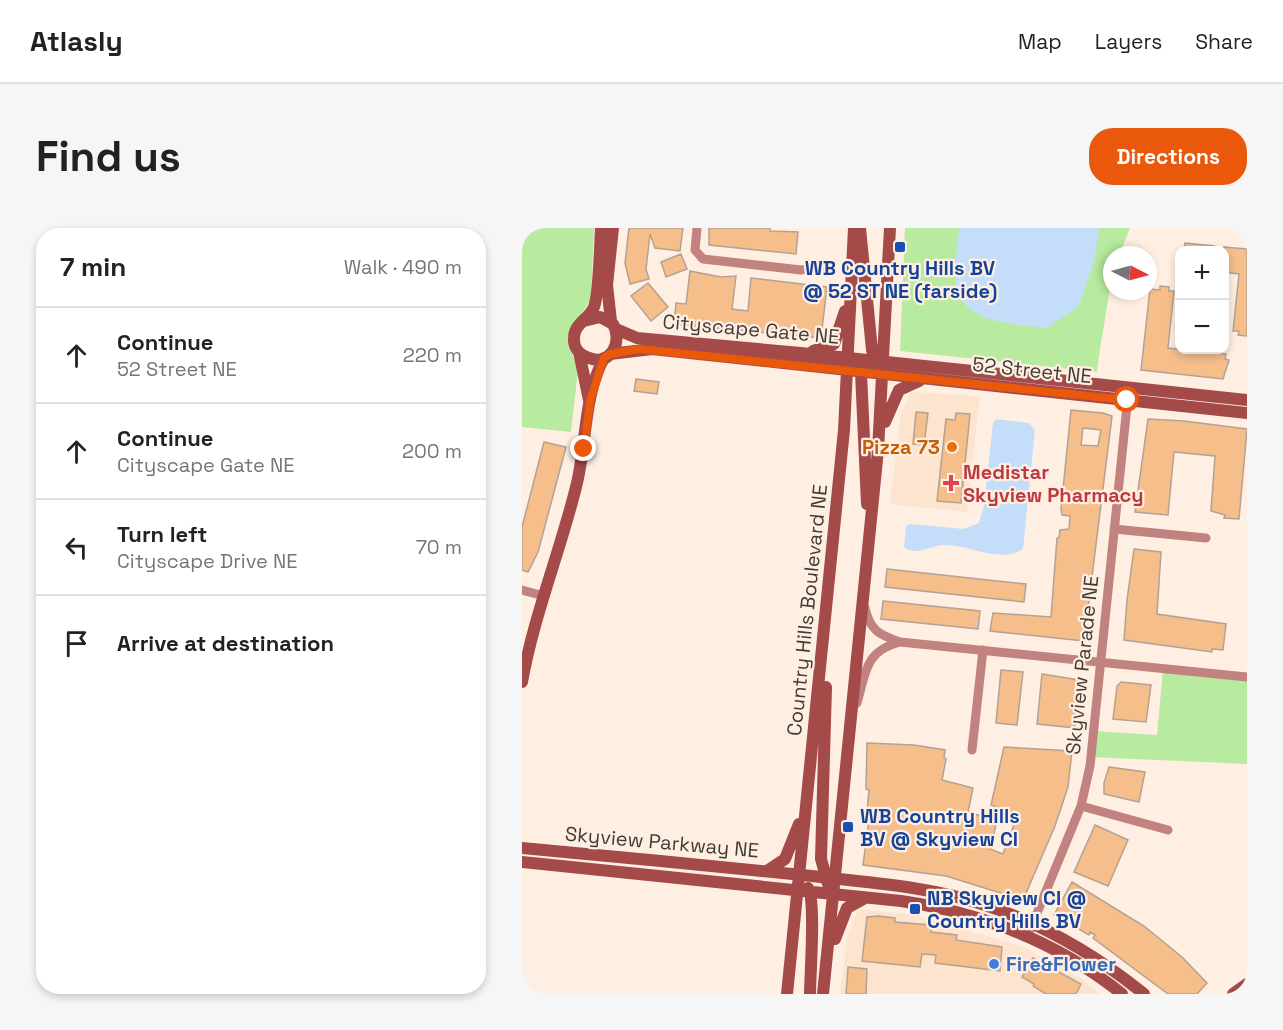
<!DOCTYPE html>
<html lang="en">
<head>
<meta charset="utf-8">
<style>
	body { margin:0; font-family:"Space Grotesk",sans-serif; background:#f6f6f6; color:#222 }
	.controls { position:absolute; right:18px; top:18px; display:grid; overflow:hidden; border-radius:12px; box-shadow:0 3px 9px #0003 }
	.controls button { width:54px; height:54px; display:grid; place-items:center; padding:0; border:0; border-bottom:2px solid #e0e0e0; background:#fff; color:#222; font:30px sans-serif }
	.compass { position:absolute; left:581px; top:18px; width:54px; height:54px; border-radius:50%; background:#fff; box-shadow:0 3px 9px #0003; rotate:96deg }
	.stop { position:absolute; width:18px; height:18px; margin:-14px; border:4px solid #ea580c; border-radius:50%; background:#fff }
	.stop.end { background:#ea580c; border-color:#fff; box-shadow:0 2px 6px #0008 }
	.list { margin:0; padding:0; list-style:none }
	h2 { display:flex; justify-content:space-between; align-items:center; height:78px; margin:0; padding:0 24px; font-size:26px }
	h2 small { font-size:20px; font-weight:400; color:#767676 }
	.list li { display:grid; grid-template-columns:39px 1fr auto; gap:18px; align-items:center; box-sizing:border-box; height:96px; padding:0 24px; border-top:2px solid #e0e0e0 }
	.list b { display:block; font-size:22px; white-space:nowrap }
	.list p { margin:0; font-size:20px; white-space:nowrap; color:#767676 }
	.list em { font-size:20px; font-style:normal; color:#767676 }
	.icon { flex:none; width:33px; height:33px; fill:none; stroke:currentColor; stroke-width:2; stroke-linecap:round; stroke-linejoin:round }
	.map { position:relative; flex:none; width:725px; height:766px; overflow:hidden; border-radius:24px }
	header { display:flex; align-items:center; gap:36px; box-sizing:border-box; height:84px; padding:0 30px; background:#fff; border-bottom:2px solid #e0e0e0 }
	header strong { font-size:28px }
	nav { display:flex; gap:33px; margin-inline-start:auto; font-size:21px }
	.intro { display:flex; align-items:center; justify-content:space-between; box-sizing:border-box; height:144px; padding:0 36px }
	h1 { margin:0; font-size:42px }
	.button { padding:15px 27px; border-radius:24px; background:#ea580c; color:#fff; font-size:21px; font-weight:700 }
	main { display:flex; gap:36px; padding:0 36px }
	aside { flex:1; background:#fff; border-radius:24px; box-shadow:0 3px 9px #0003 }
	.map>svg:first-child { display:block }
	.built { fill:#fce4ce }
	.green { fill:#b8eba0 }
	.water { fill:#c4def9 }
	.building { fill:#f5be8b; stroke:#b3a293; stroke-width:1.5; fill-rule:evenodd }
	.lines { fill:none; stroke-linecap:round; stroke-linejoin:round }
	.street { stroke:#c28380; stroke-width:9 }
	.secondary { stroke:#a44b4a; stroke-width:12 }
	.route { stroke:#ea580c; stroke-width:8 }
	.transit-dot { fill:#1a4fb4; stroke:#feefe2; stroke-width:2 }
	.food-dot { fill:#e8710a; stroke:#feefe2; stroke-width:2 }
	.health-dot { fill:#e0444e; stroke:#feefe2; stroke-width:2 }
	.shop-dot { fill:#3f7fe0; stroke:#feefe2; stroke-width:2 }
	.labels { text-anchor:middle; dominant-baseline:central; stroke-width:4.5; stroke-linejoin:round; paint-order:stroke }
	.transit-label { font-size:20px; font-weight:bold; fill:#164399; stroke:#feefe2; text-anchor:start }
	.street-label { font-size:20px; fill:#423b34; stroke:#feefe2 }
	.food-label { font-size:20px; font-weight:bold; fill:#c56008; stroke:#feefe2; text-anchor:end }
	.health-label { font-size:20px; font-weight:bold; fill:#be3a42; stroke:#feefe2; text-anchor:start }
	.shop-label { font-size:20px; font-weight:bold; fill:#366cbe; stroke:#feefe2; text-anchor:start }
</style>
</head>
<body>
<header>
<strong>Atlasly</strong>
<nav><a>Map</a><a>Layers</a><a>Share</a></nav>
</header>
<div class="intro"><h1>Find us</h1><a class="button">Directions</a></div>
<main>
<aside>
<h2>7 min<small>Walk · 490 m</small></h2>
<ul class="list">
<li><svg class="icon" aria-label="ahead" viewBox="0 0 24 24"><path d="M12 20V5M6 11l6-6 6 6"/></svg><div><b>Continue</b><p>52 Street NE</p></div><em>220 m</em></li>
<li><svg class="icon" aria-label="ahead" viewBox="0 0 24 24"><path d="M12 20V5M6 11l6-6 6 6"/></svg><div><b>Continue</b><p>Cityscape Gate NE</p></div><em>200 m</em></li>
<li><svg class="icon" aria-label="left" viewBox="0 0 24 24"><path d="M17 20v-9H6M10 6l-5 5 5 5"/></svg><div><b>Turn left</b><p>Cityscape Drive NE</p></div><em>70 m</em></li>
<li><svg class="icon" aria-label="arrive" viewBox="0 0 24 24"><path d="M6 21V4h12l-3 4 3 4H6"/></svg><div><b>Arrive at destination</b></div></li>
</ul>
</aside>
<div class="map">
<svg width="725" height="766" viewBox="0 0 725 766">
	<rect width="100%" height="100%" fill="#feefe2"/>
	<path class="built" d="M389,164L458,168L445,284L368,276L379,186Z
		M336,681L393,687L502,719L560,751L578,766H318L325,711Z"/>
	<path class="green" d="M0,0H72L69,71L46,107V115L56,142L49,204L0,199Z
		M383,0H608L597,27H590C590,64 579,106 575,144L378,123Z
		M641,441L725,449V536L569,529L571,503L635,507Z"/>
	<path class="water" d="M437,0H577L572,34L557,78L525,100C491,96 431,96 433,47C433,32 436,16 437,0Z
		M474,191L507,195L513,202L501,321C478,336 449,317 423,317C409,317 394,329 382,319L384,298L389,296L442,301L457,295L462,277L471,195Z"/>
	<path class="building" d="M107,0H161L158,23L133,20L128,6L124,41L127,51L108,56L103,35Z
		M187,0H248V3L276,4L274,26L187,17Z
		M663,15L692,18V22H662Z
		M702,19L725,21V108L716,107L717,103H711L717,46L702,44Z
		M159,26L165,41L144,49L139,34Z
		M168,43L199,49L214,48L210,81L226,83L229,50L305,59L299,110L152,96L154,75L164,76Z
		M126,55L146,79L129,93L109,68Z
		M638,58L647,59V63H652L646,120L704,126L703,131L707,132L701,151L619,142L628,61L638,62Z
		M114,151L137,154L135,166L112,163Z
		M549,182L581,185L590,188L562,413L468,403L471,385L529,389L535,310H537L538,302L547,301L548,288L540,287L539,281ZM561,200L579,202L576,218L559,217Z
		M394,184L406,185L402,217L391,216Z
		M434,185L448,186L439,275L415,273L424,191L433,192Z
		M626,191L662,193L725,201L717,291L702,290L703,287L689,283L693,228L652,224L646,287L613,284Z
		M22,214L44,219L16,324L6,344L0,342V299Z
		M612,321L639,324L635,386L704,396L701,422L690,421V424L602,412L605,372Z
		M365,341L504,356L502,374L363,359Z
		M361,373L458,383L456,401L359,391Z
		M479,442L501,444L495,497L474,495Z
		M520,446L557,452L553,500L515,496Z
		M599,454L629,457L624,494L591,491L595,458Z
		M345,515L392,517L423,522L422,530L424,531L420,552L451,560L446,584L475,593L468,621L481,626L496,586L469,577L482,519L550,523L546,559L533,598L501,672L424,648L341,637L348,583H345L347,562L344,561Z
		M587,539L623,544L617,574L582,566V555Z
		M573,597L606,612L586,658L552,644Z
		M550,654L622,698L660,729L685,755L675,766H646L571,710L573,707L568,704L567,707L532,687Z
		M356,688L373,690V694L409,697V704L435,707L434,712L480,719L478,743L413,735L414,727L400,726L398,739L340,733L345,689Z
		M511,730L559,756L554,766H524L511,758L512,756L500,749Z
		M326,739L345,741L344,766H324Z"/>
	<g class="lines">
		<path class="street" d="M175,0L173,22L181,31L279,42L301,38
			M592,301L684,310
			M0,362L22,368
			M343,380C348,402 357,407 378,414L725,449
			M335,475C344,444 343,423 378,414
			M450,522L461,422
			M559,578L646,602
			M508,702L559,578L568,538L606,168"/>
		<path class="secondary" d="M338,0L350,122L355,138
			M62,93L78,89L91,96C101,114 89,138 67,130C57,127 51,119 52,109C53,95 67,91 72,79C77,67 78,17 79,0
			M89,93L85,57L91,0
			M94,101L115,110L279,125L725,172
			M291,123L312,116L323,83
			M57,124L67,172
			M88,126L130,121L725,185
			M336,139L339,145L345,276
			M363,194L377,162L397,153
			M0,454C12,387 38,324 54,259C65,217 61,169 82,130
			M304,459L299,631L306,656
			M0,620C97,629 193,638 290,648C347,655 405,658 460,676C519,695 574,727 622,766
			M0,634L379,673C460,685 536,714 600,766
			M245,643L263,631L277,596
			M286,660C294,672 288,747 288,766
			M313,711L325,680L343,670
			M265,766L322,202L332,0
			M301,766L356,222L368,0
			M711,766L725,756"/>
	</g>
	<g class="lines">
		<path class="route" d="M62,221L68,173L82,130L88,126L117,121L605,172"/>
	</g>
	<g class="transit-dot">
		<rect x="372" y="13" width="12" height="12" rx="3"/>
		<rect x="320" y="593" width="12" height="12" rx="3"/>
		<rect x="387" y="675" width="12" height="12" rx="3"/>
	</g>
	<circle class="food-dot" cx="430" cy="219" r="6"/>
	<path class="health-dot" d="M426 246h6v6h6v6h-6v6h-6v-6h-6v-6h6z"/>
	<circle class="shop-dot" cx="472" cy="736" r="6"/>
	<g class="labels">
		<g class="transit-label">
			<text x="378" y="40" text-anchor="middle">WB Country Hills BV<tspan x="378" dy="23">@ 52 ST NE (farside)</tspan></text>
			<text x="338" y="588">WB Country Hills<tspan x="338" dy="23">BV @ Skyview CI</tspan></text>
			<text x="405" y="670">NB Skyview CI @<tspan x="405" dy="23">Country Hills BV</tspan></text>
		</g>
		<g class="street-label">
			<text transform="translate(229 101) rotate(5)">Cityscape Gate NE</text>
			<text transform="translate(510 142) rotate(6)">52 Street NE</text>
			<text transform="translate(285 382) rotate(-84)">Country Hills Boulevard NE</text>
			<text transform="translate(560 437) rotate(-84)">Skyview Parade NE</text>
			<text transform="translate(140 614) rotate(5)">Skyview Parkway NE</text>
		</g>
		<g class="food-label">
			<text x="418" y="219">Pizza 73</text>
		</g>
		<g class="health-label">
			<text x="441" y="244">Medistar<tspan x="441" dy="23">Skyview Pharmacy</tspan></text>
		</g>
		<g class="shop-label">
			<text x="484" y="736">Fire&amp;Flower</text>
		</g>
	</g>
</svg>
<div class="controls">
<button>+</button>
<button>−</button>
</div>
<svg class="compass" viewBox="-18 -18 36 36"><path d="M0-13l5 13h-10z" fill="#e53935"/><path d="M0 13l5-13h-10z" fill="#767676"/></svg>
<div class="stop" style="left:605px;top:172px"></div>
<div class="stop end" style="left:62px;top:221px"></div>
</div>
</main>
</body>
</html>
